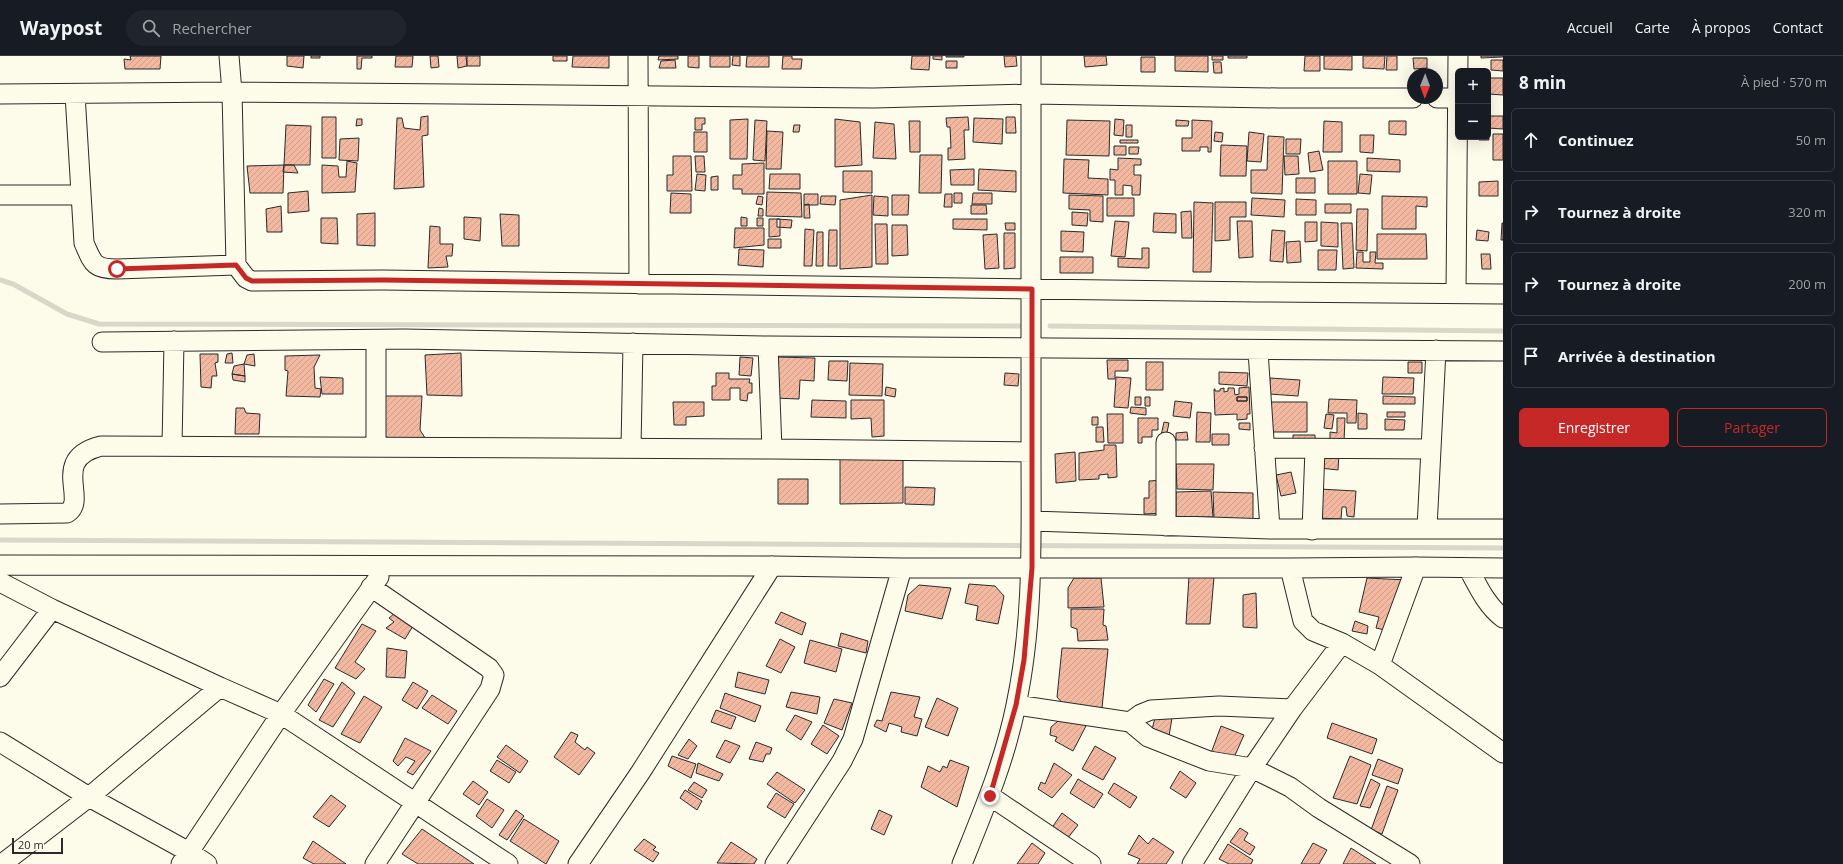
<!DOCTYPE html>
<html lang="fr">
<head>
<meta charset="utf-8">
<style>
	body { margin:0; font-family:"Open Sans",sans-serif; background:#20242c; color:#f1f3f6 }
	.controls { position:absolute; right:12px; top:12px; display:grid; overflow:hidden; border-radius:6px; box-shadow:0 4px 16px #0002 }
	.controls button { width:36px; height:36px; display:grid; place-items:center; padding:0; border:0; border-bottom:1px solid #363941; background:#171b24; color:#f1f3f6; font:20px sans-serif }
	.compass { position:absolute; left:1407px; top:12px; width:36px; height:36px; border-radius:50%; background:#171b24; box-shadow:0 4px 16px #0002; rotate:181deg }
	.scale { position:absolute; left:12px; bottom:10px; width:51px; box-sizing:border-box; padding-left:4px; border:2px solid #2b2b2b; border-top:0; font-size:11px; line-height:14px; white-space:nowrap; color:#2b2b2b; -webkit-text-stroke:3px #fdfbea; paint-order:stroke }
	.stop { position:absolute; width:12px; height:12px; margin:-9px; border:3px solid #c62828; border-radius:50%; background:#fff }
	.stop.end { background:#c62828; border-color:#fff; box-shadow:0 1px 4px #0008 }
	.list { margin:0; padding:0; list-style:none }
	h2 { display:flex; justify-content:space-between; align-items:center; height:52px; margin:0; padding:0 16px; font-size:17px }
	h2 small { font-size:13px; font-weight:400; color:#9ea1a6 }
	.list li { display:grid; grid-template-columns:26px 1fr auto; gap:12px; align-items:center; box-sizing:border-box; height:64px; margin:0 8px 8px; padding:0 8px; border:1px solid #363941; border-radius:6px }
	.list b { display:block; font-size:15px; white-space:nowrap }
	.list em { font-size:13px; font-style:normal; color:#9ea1a6 }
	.actions { display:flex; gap:8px; padding:12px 16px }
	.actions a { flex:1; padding:9px 0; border:1px solid #c62828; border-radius:6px; text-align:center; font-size:14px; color:#c62828 }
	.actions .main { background:#c62828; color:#fff }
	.icon { flex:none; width:22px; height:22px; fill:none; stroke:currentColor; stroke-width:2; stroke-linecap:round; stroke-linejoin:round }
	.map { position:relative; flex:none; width:1503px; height:808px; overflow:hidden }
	header { display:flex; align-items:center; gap:24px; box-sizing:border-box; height:56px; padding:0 20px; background:#171b24; border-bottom:1px solid #363941 }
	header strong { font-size:19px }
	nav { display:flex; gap:22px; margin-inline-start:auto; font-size:14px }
	.search { width:280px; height:36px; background:#20242c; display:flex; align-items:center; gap:10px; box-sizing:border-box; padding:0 14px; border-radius:22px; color:#9ea1a6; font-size:15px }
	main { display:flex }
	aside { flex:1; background:#171b24 }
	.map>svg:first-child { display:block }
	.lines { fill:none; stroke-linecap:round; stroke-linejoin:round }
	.stream { stroke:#d8d7c9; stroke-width:5 }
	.building { fill:url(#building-hatch); stroke:#2b2b2b; fill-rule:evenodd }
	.minor-casing { stroke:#2b2b2b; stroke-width:21 }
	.minor { stroke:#fdfbea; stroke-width:19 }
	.route { stroke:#c62828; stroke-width:5 }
</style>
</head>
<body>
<header>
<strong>Waypost</strong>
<div class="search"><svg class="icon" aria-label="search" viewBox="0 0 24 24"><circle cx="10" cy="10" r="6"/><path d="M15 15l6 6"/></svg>Rechercher</div>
<nav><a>Accueil</a><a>Carte</a><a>À propos</a><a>Contact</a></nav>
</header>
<main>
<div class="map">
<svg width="1503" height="808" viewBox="0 0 1503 808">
	<defs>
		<pattern id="building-hatch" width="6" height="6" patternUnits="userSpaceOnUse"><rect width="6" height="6" fill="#f2b8a0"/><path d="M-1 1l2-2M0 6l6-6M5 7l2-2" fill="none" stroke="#d09e8a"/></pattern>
	</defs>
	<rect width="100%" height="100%" fill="#fdfbea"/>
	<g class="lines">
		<path class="stream" d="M0,224L13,228L67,258L99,268L1021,270
			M1050,270L1503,275
			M0,484L1503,492"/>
	</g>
	<path class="building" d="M130,0H161L160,13H125L124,3L131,4Z
		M287,0H304L303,12L287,10Z
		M311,0H320V2H311Z
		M357,0H372V2H362L361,13H357Z
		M396,0H413L412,11H395Z
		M430,0H438L439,11L431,12Z
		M457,0H466L467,10L458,12Z
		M467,0H480V10H467Z
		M553,0H567V5H553Z
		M573,0H609V12L572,11Z
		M659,0H678V3L658,4Z
		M688,0H699V12L688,11Z
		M710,0H730V11H710Z
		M733,0H740V10L732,9Z
		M747,0H769V11H746Z
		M783,0H792V3H802L801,13H782Z
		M912,0H930L929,14L911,13Z
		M933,0H942V4L933,3Z
		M946,0H964V1H946Z
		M1004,0H1016L1017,10L1005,11Z
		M1084,0H1106L1107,9L1085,11Z
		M1175,0H1208V16L1175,15Z
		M1212,0H1223V4H1212Z
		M1228,0H1247V2H1228Z
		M1305,0H1320V15H1304Z
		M1324,0H1352V14L1324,13Z
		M1363,0H1385L1384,13L1363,12Z
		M1387,0H1397V14H1386Z
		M1481,0H1503V1L1481,2Z
		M1141,1H1155V16H1141Z
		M1413,2H1427V12L1414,13Z
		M675,4L676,12H659L661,5Z
		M1491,4H1503V15L1491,14Z
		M946,5H957V12H946Z
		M1213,6H1221L1222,17H1214Z
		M1488,22H1503V39L1488,38Z
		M428,60V79L422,80L424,131L394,133L397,62H402L404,72L420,74L421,61Z
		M1488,60H1503V73L1488,72Z
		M322,61H336V102H322Z
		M968,61L969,74H964L965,103L948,104V92H951L950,71H947L946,62Z
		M1006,61H1015L1016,77H1006Z
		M695,62H705V68H702V74H695Z
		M974,62L1003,63L1002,88L973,86Z
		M357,63H362V69L356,70Z
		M748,63L747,103H730V64Z
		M835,63L860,66L862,109L835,111Z
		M1115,63L1124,64L1123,80L1114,79Z
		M755,64L767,65L765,105L753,104Z
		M1067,64L1110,65L1109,100L1066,99Z
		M1176,64L1189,65L1188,70H1176Z
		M1192,64L1212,65L1211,96H1208V91H1200V95H1182V82H1192Z
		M909,65H920V96H910Z
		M1324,65L1342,66V96H1323Z
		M1389,65H1406V79L1389,78Z
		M875,66L894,68L896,103L873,102Z
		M286,69L311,70L310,109H284Z
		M794,69H800L799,76H793Z
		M1126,69H1132V81H1126Z
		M767,75L783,76L781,113H766Z
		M694,76H707V96H694Z
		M1215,76L1223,77L1222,86L1214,85Z
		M1249,76L1264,78L1261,106L1247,105Z
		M1488,77L1489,84H1479V81H1488Z
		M1493,78H1503V104H1493Z
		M1360,79H1374L1373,97L1360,96Z
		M1268,80L1284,81L1282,138L1251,137V114H1267Z
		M359,82L358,105L339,104L340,83Z
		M1286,83H1301L1300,98H1286Z
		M1120,84H1138V87H1120Z
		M1221,89L1247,90L1246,120H1220Z
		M1114,90H1126V99H1114Z
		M1129,91H1139L1138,98H1129Z
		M1319,95L1323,114L1310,116L1308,97Z
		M920,99H942L941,137H919Z
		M673,100H691L692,135H667V119H673Z
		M695,100H704L705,116H696Z
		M1284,100H1298L1299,118L1285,119Z
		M1118,102L1141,103V109H1134V119H1141L1140,139H1132V130L1123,129V139H1115V124H1110V113L1118,114Z
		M1367,102L1400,104V116L1367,115Z
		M1064,103L1089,104L1088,122L1108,123V139L1063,137Z
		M347,105L357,107L355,136L322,137V109L338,110L339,121H346Z
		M1328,105H1357V138H1328Z
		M764,107V138H742V133H733V119H742V108Z
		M284,109L283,137H250L247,110Z
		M284,109H294L298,117L283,116Z
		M974,113V129H951L950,114Z
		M979,113L1016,115V136L978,134Z
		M843,115H872V137L843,136Z
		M697,118L706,119L705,135L695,134Z
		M770,118H800V133H769Z
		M1360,118L1372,119L1370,138L1358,137Z
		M718,120V134H711V121Z
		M1296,122H1315V137H1296Z
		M1498,125V140H1479V126Z
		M308,135L309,155L288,157V137Z
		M767,136L801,137L802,161L766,160Z
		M671,137L691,138V157H670Z
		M954,137H962V147H954Z
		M973,137H992V148H972Z
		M804,138H818V149H804Z
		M945,138H952V151H944Z
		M872,139V211L840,213V144Z
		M892,139H909L908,159H892Z
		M1069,139L1103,140V166L1090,165V154L1069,153Z
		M758,140L763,141L762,149L756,148Z
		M821,140H836L835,149L820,148Z
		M874,140L888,141V160L873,159Z
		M1382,140L1427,141V151L1416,150V173H1382Z
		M1107,142H1134V160H1107Z
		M1252,142L1285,144L1284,161L1251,159Z
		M1296,143L1316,144V159H1296Z
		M1194,146L1213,147L1211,216H1193Z
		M1215,146H1246V161H1230V184L1215,185Z
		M809,148L810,162H804V149Z
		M1325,148H1351V157H1325Z
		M971,149H986L987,158H971Z
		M281,150L282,176H267L266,153Z
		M759,152L763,153V160H758Z
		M1357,153H1368L1367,195L1356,194Z
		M1191,155L1192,182H1182L1181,156Z
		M1072,156L1088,157L1087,170L1072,169Z
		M375,157V190L357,189V158Z
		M1154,157L1176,158V177L1153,176Z
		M500,158L519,159V190H502Z
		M464,161L481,162L480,185L464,183Z
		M741,161L747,162V170H741Z
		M321,162H337L338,188L321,187Z
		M757,162H763V170H757Z
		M769,163H780V180L769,181Z
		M777,163L792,164L791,172L777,171Z
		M953,163H987V174L953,173Z
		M1115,165L1129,166L1125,201L1111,200Z
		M1237,165H1252L1253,201L1239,202Z
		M1305,166H1317V185L1305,186Z
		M1321,166L1338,167V191L1321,190Z
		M1005,167H1015V174H1006Z
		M1341,167H1352L1354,212L1343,213Z
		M1502,167H1503V184H1501Z
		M875,168H887L888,208H876Z
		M892,169H907L908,199L892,200Z
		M430,170L440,171V188H453L452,200H446L448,211L428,212Z
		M735,172H764V189L734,192Z
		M805,173L814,174L812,210H804Z
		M829,174H837V210H828Z
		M1272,174L1285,175L1283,206L1270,205Z
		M1477,174L1489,176L1488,185L1476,184Z
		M1061,175L1084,176L1083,196L1061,195Z
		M817,176H823V210H816Z
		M1004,177H1015V212L1004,213Z
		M997,178L999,212L985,213L983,179Z
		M1377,178H1426L1427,203H1377Z
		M768,183H781V192H768Z
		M1300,185L1301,206L1287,207L1286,186Z
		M1142,192H1149V212L1118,211V202L1142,203Z
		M739,193L764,194L763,211L738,209Z
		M1318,194H1337L1336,214H1318Z
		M1357,196H1363V206H1370V196H1376L1375,207H1383V213L1356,212Z
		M1481,198H1490L1491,213H1482Z
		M1060,201H1093V217H1060Z
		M232,297L233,307H225L227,298Z
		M461,297L462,340L427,339L425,299Z
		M200,298H218V306L215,307L217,320H212L211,332L201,331Z
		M254,298L255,310L244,308L247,299Z
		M320,299L314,311L315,332L321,333L320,341L286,340L288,315L285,314V300Z
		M740,301L753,302L751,320L739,319Z
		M776,301L815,302L814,325L800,324L799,343L774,342Z
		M1107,304H1128V315H1115V323H1108Z
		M829,305H848L847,325L828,324Z
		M1146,306H1163V334H1146Z
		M1408,306H1422V317H1408Z
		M850,307L883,308L882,340L849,339Z
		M244,308L245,320L232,318L234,310Z
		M1219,316L1248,317L1247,330L1219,328Z
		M716,317H729V323H750L749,327H752V337H748L747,345L740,344V332H730V344H712V330H716Z
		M1005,317L1019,318L1018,330L1004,329Z
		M232,318L245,320V326L233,324Z
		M320,321L343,322V338H322Z
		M1116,321L1131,322L1128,352L1114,351Z
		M1383,321L1414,322L1413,338H1382Z
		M1270,322L1300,324L1298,340L1269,338Z
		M886,331L896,333L895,341L885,339Z
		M1249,331L1250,358H1247V363L1237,364V358L1215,359L1214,333H1215V335H1220V333L1224,332V336L1228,335V332H1234L1235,339L1239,338V332ZM1237,341H1247V345H1237Z
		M384,340H422L420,374L427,385L384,384Z
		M1383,340L1415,341V348H1383Z
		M1135,341H1141V349H1135Z
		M1145,341H1150V350H1145Z
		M1237,341H1247V345H1237Z
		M1329,343L1357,344L1356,367H1347V357H1328Z
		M812,344L846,345V362L811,361Z
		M851,344H884V380L872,381L871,362L851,363Z
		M1175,345L1192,347L1190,362L1173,360Z
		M673,346H704V360L686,361V369H674Z
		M1270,346H1307V376H1270Z
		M1131,351L1146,352V359L1130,357Z
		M236,352H244L246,357L260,358L259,378H235Z
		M1197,356L1211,357L1210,386H1196Z
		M1387,356H1405V361H1387Z
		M1358,357L1367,358V373H1358Z
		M1107,358H1123V387H1108Z
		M1326,358L1334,359L1332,373L1324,372Z
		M1092,361H1098V369H1092Z
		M1138,362H1158V374H1152V381H1142V387H1138Z
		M1337,362H1345L1344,386H1330V376L1337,377Z
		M1385,363L1405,364L1404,374H1385Z
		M1164,366L1169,367L1166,381L1161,380Z
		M1239,367H1250V374L1239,373Z
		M1096,371H1103L1104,386H1096Z
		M1187,376L1188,384H1176V377Z
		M1212,378H1229V389H1212Z
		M1293,379H1315V386H1293Z
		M1104,389H1116L1117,421L1108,422V418L1099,419V423L1079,424V397L1104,394Z
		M1321,395L1339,397L1338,414L1320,412Z
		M1075,396L1076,425L1056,427L1055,398Z
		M840,401L903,404V447L840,448Z
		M1176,408H1214L1213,434L1177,433Z
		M1291,416L1296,437L1281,440L1276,419Z
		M778,423H808V448H778Z
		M1164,424L1165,457L1144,458V442H1149V425Z
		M905,431L935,432L934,449L905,448Z
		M1319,433L1356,435L1354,461L1347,460L1346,451H1342L1341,463L1317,462Z
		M1211,435L1213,461H1176V436Z
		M1213,436L1253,437V463L1214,462Z
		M1189,520L1214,521L1210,568H1186Z
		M1074,522H1101L1104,551L1068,552V532Z
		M1367,522L1407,524L1385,574L1376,572L1379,561L1359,556Z
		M969,528L995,530L1004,540L998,568L976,564L978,550L965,547Z
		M919,529L951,532L942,563L905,555L908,539Z
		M1256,537L1257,572L1243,571V539Z
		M1071,553H1104L1103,569L1106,570L1108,584L1078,585L1077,573L1071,571Z
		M781,556L806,567L802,579L775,567Z
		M395,557L413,570L405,583L386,572L394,566L389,562Z
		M1355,565L1368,570L1367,578L1352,575Z
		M362,568L376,575L355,606L365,613L356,623L335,612Z
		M841,577L868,585L866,597L838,590Z
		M780,583L795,591L781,617L766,610Z
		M810,584L842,593L836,616L804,607Z
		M387,592L407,595L405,622L386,621Z
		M1062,592L1108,593L1102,652L1066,651L1057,641Z
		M738,616L769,624L765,638L735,631Z
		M324,623L334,628L316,656L308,649Z
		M342,626L355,637L333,671L319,664Z
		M413,626L428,635L417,653L402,644Z
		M791,636L820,641L817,658L786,651Z
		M891,636L920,641L914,661L922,663L917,680L901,676L902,671L889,667L886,676L874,670L877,664L882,665Z
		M725,637L761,650L755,666L720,652Z
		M432,639L457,655L448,668L422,652Z
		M364,640L382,651L360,687L341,678Z
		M937,642L958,652L948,680L925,671Z
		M834,643L852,647L842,674L824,667Z
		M716,654L736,661L731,673L711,666Z
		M795,659L812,666L801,684L786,674Z
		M1155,662H1172L1169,680L1151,677Z
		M1058,665L1087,668L1073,695L1055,685L1057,681L1050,679L1051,671Z
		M1332,667L1377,683L1372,698L1327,682Z
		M823,669L839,680L827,698L811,688Z
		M1221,670L1244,679L1232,706L1210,700Z
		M571,676L578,679L575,686L585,694L587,691L595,697L579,719L554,701Z
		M405,682L431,695L413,719L407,716L415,705L406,701L398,710L393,705Z
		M689,683L697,690L688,703L678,699Z
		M725,684L740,690L730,707L716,701Z
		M756,686L772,692L770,698H766L763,706L749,703Z
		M506,689L528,705L520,717L497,701Z
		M1095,690L1116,702L1103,724L1082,713Z
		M672,700L696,708L691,722L668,710Z
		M1350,700L1371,709L1357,748L1333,742Z
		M1378,703L1403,713L1398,728L1372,719Z
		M497,704L516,716L509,727L490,715Z
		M950,704L969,711L957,751L921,731L928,710L940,716L943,710L947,712Z
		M698,707L723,718L719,725L696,717Z
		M1054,707L1072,719L1052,742L1038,733L1041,726L1045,728Z
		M1180,715L1196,727L1186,742L1170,732Z
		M777,716L805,734L795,747L767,728Z
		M1078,723L1103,738L1094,752L1070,737Z
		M1371,723L1380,728L1370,752L1360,750Z
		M473,725L488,736L479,749L463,738Z
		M694,726L707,734L702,742L688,734Z
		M1114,727L1137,741L1130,752L1108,737Z
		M1387,730L1398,734L1382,778L1371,774Z
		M685,734L702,745L697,754L680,742Z
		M776,737L794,748L785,762L767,751Z
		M331,739L346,750L329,771L313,761Z
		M487,743L504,754L492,772L476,760Z
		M516,754L524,760L507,784L499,779Z
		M879,754L892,760L884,779L871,773Z
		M1062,757L1078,769L1067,783L1051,773Z
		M524,763L559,785L546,808L510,785Z
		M1240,772L1248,777L1244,784L1255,791L1250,799L1230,786Z
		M422,773L474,808H418L402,798Z
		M1139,779L1148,788L1153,782L1174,796L1166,808H1137L1140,803L1128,798Z
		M644,783L656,791L653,794L659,797L653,806L634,794Z
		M313,785L346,808H314L303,802Z
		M731,786L757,803L754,808L717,807Z
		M1032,787L1045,797L1038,808H1017Z
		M1313,787L1327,794L1319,808H1301Z
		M1228,788L1253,804L1251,808H1229L1219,803Z
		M1351,792L1376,808H1343Z"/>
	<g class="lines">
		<g class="minor-casing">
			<path id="minor" d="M229,0L232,36L236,209L246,222L252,225L383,224L1259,236L1503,238
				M638,0L639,228
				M0,38L232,36L874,42L1031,38L1279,42H1413
				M75,38L84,187C93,207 93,213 117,213L236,209
				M1437,42H1458
				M0,139H81
				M1456,237L1458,0
				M102,286L404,283L768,290L1503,295
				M768,290L772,393
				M1258,295L1270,473
				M1166,386V470
				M172,390L174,285
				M376,390V284
				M631,392L633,287
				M1264,392L1431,393
				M0,458L67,457C89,444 49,403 101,390L772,393L1031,396
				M1032,465L1270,473H1503
				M1427,472L1436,294
				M1312,474L1315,393
				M0,509L772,510L902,512H1290L1416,511L1503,512
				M1290,512L1303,565L1313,575L1342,587L1380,609L1503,697
				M1468,512C1478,530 1486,549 1503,562
				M0,526L52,553L220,631
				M371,531L489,612L494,619L490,633L375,808
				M1380,609L1416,511
				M0,621L52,553
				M1016,649L1130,666L1148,681L1209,705L1252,712L1290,731L1319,752L1410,808
				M1130,666L1141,658L1151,654L1219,650L1292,653
				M0,686L89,741L189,796L207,808
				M990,740L1091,808
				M2,808L89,741L220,631L281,658L508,808
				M181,808L281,658L379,521
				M578,808L640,717L772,510
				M775,808L842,705L853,683L902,512
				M962,808C983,756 1005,704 1016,649C1034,565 1031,480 1031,395C1031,263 1031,132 1031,0
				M1192,808L1252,712L1292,653L1342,587"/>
		</g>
		<use href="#minor" class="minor"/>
	</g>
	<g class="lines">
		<path class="route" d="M117,213L236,209L246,222L252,225L383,224L1032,233V512L1024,604L1016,649L990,740"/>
	</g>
</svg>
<div class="controls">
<button>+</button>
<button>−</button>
</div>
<svg class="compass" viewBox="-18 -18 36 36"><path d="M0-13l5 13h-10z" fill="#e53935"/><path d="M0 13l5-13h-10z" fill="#9ea1a6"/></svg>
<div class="scale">20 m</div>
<div class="stop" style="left:117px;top:213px"></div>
<div class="stop end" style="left:990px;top:740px"></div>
</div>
<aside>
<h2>8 min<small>À pied · 570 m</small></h2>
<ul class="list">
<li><svg class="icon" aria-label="ahead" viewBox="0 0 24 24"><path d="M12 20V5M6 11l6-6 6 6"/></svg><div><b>Continuez</b></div><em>50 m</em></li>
<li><svg class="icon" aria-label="right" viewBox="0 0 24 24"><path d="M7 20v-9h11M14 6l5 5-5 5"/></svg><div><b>Tournez à droite</b></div><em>320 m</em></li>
<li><svg class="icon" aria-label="right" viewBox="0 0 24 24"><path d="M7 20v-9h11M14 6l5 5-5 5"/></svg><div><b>Tournez à droite</b></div><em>200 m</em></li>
<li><svg class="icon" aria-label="arrive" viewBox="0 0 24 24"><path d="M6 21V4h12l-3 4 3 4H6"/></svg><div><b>Arrivée à destination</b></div></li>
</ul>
<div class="actions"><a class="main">Enregistrer</a><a>Partager</a></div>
</aside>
</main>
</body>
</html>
